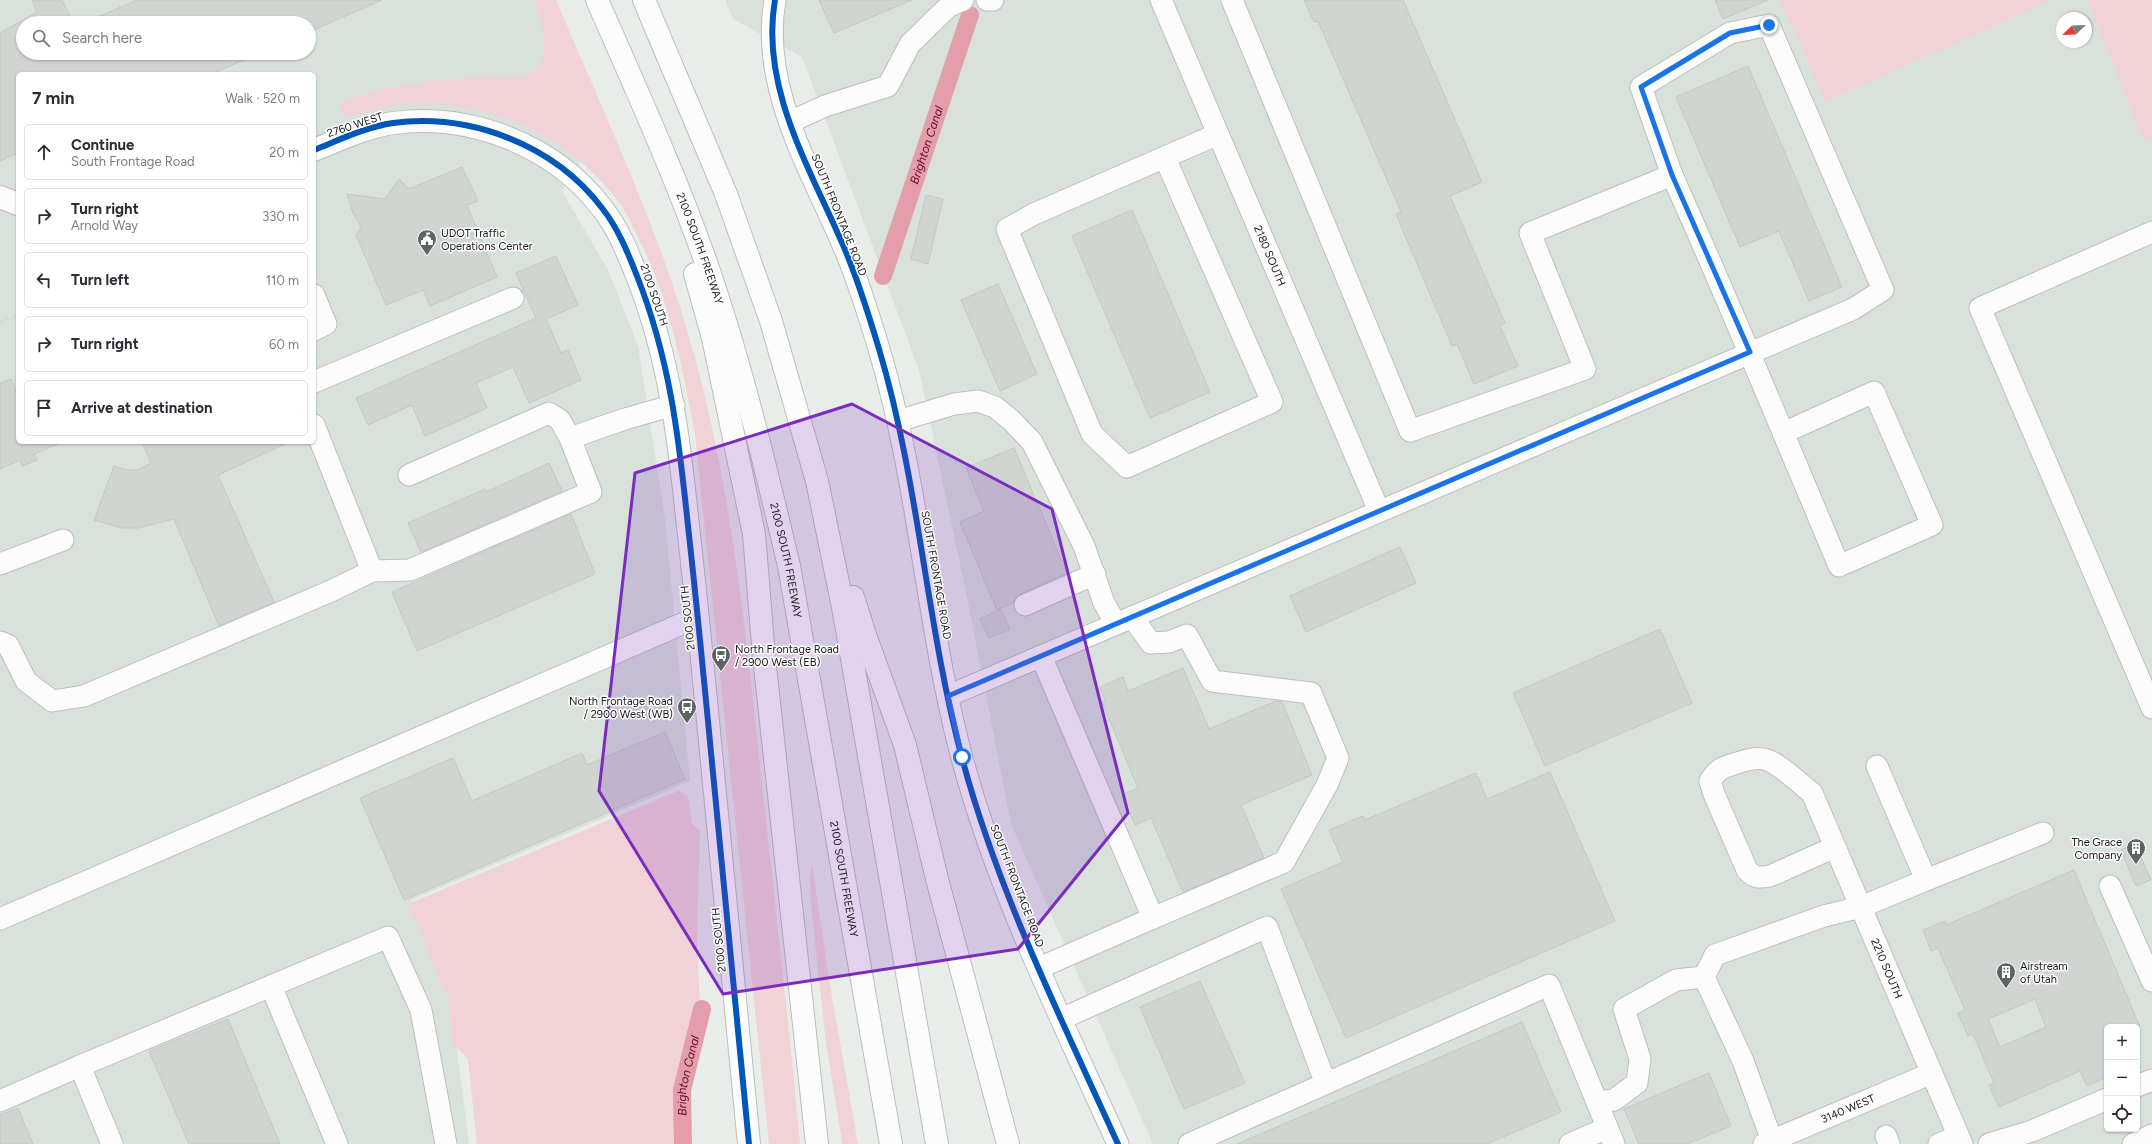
<!DOCTYPE html>
<html lang="en">
<head>
<meta charset="utf-8">
<style>
	body { margin:0; font-family:Figtree,sans-serif; background:#f2f2f3; color:#2b2b33 }
	.controls { position:absolute; right:12px; bottom:12px; display:grid; overflow:hidden; border-radius:6px; box-shadow:0 1px 3px #0004 }
	.controls button { width:36px; height:36px; display:grid; place-items:center; padding:0; border:0; border-bottom:1px solid #e1e1e2; background:#fff; color:#2b2b33; font:20px sans-serif }
	.compass { position:absolute; left:2056px; top:12px; width:36px; height:36px; border-radius:50%; background:#fff; box-shadow:0 1px 3px #0004; rotate:247deg }
	.stop { position:absolute; width:12px; height:12px; margin:-9px; border:3px solid #1a73e8; border-radius:50%; background:#fff }
	.stop.end { background:#1a73e8; border-color:#fff; box-shadow:0 1px 4px #0008 }
	.list { margin:0; padding:0; list-style:none }
	h2 { display:flex; justify-content:space-between; align-items:center; height:52px; margin:0; padding:0 16px; font-size:17px }
	h2 small { font-size:13px; font-weight:400; color:#7c7c81 }
	.list li { display:grid; grid-template-columns:26px 1fr auto; gap:12px; align-items:center; box-sizing:border-box; height:56px; margin:0 8px 8px; padding:0 8px; border:1px solid #e1e1e2; border-radius:6px }
	.list b { display:block; font-size:15px; white-space:nowrap }
	.list p { margin:0; font-size:13px; white-space:nowrap; color:#7c7c81 }
	.list em { font-size:13px; font-style:normal; color:#7c7c81 }
	.icon { flex:none; width:22px; height:22px; fill:none; stroke:currentColor; stroke-width:2; stroke-linecap:round; stroke-linejoin:round }
	.map { position:relative; flex:none; width:2152px; height:1144px; overflow:hidden }
	.search { position:absolute; background:#fff; box-shadow:0 1px 3px #0004; left:16px; top:16px; width:300px; height:44px; display:flex; align-items:center; gap:10px; box-sizing:border-box; padding:0 14px; border-radius:22px; color:#7c7c81; font-size:15px }
	.panel { position:absolute; background:#fff; box-shadow:0 1px 3px #0004; left:16px; top:72px; width:300px; height:372px; border-radius:6px }
	.map>svg:first-child { display:block }
	.built { fill:#d8e2da; fill-rule:evenodd }
	.green { fill:#f1d2d6 }
	.lines { fill:none; stroke-linecap:round; stroke-linejoin:round }
	.canal { stroke:#e49dab; stroke-width:18 }
	.building { fill:#d1d5d2; stroke:#c4c7c4; fill-rule:evenodd }
	.minor-casing { stroke:#bbbfbc; stroke-width:23 }
	.major-casing { stroke:#bbbfbc; stroke-width:24 }
	.highway-casing { stroke:#bbbfbc; stroke-width:24 }
	.path { stroke:#d7d8d7; stroke-width:2.5; stroke-dasharray:4 2; stroke-linecap:butt }
	.minor { stroke:#fcfcfc; stroke-width:21 }
	.major { stroke:#fcfcfc; stroke-width:22 }
	.highway { stroke:#fcfcfc; stroke-width:22 }
	.cycleway-casing { stroke:#fff; stroke-width:8 }
	.cycleway { stroke:#0057b8; stroke-width:6 }
	.route { stroke:#1a73e8; stroke-width:5 }
	.marked { fill:#7b2cbf; fill-opacity:0.2; stroke:#7b2cbf; stroke-width:3; stroke-linejoin:round }
	.labels { text-anchor:middle; dominant-baseline:central; stroke-width:3; stroke-linejoin:round; paint-order:stroke }
	.street-label { font-size:11px; fill:#171a18; stroke:#fff }
	.poi-label { font-size:11px; fill:#171a18; stroke:#fff; text-anchor:start }
	.water-label { font-size:12px; font-style:italic; fill:#660529; stroke:#fff }
</style>
</head>
<body>
<div class="map">
<svg width="2152" height="1144" viewBox="0 0 2152 1144">
	<rect width="100%" height="100%" fill="#e8ede9"/>
	<path class="built" d="M0,0H540L594,141L562,191L608,270L638,346L665,519L690,781L411,900L451,1004L469,1144H0ZM23,23H309V53H23ZM18,74H314V442H18Z
		M725,0H2152V1144H1153L1011,824L968,602L919,370L802,57L733,19ZM2062,18H2086V42H2062ZM2107,1027H2137V1129H2107Z"/>
	<path class="green" d="M535,0H556C605,115 663,238 695,358C733,498 747,642 762,785C775,904 789,1024 800,1144H769L695,434C682,364 668,292 634,229C630,221 626,212 621,205C585,156 532,120 472,109C430,101 385,102 344,119L339,107L343,101C386,85 429,81 475,77C490,76 506,79 521,76C529,74 536,71 540,63C550,46 539,18 535,0Z
		M1780,0H2051L1825,102Z
		M2087,0H2152V137L2144,141Z
		M678,791L688,796L692,824L700,831L697,942L700,1004L677,1082L675,1124L677,1144H477L468,1059L453,1044L448,999L408,904Z
		M812,864L829,980L858,1144H842V1142L826,1043L811,906L810,880Z"/>
	<g class="lines">
		<g class="canal">
			<path id="s1" d="M883,276L970,15"/>
			<path id="s2" d="M683,1144L682,1090L702,1009"/>
		</g>
	</g>
	<path class="building" d="M32,0H62L73,23H23V53H260L211,74H18V153L0,161V33L37,12Z
		M137,0H382L309,32V23H84Z
		M819,0H912L834,33Z
		M1304,0H1403L1482,182L1450,196L1505,323L1500,326L1518,366L1474,384L1457,344L1452,346L1396,214L1401,212L1318,21L1314,22Z
		M1715,0H1768L1723,19Z
		M1748,66L1842,287L1809,301L1779,231L1740,247L1676,97Z
		M462,167L478,201L467,205L497,277L430,306L423,290L386,305L356,235L361,227L353,213L347,194L385,199L399,179L409,189Z
		M926,195L943,199L928,264L911,259Z
		M1132,210L1210,392L1150,418L1072,236Z
		M556,256L578,305L546,319L561,353L568,350L581,380L529,403L513,367L476,383L487,408L425,436L412,405L368,425L356,398L536,318L516,273Z
		M998,284L1037,374L1000,391L961,300Z
		M11,379L18,396V442H63L34,454L37,460L22,466L20,460L0,469V383Z
		M142,442H289L218,475L274,602L219,626L174,519L138,528H122L94,520L114,466L127,470H137L151,463Z
		M1014,448L1067,573L1020,594L1013,603L997,610L960,522L984,511L966,468Z
		M549,463L562,491L421,552L408,523L485,489L486,492Z
		M571,514L595,574L417,651L392,592Z
		M1400,547L1416,583L1306,632L1290,596Z
		M1001,609L1010,629L989,638L980,619Z
		M1660,629L1692,703L1545,766L1513,693Z
		M1183,668L1209,729L1276,701L1282,702L1312,775L1241,805L1264,858L1183,892L1151,818L1135,825L1122,795L1138,788L1102,702L1105,701L1100,687L1123,677L1128,691Z
		M665,732L685,779L404,900L360,798L453,758L472,801L582,753L587,765Z
		M1550,772L1615,921L1346,1038L1281,889L1343,862L1329,830L1363,816L1365,820L1476,773L1487,799Z
		M2135,844L2151,880L2136,886L2121,850Z
		M2074,870L2140,1027H2107V1077L2087,1086L2080,1071L1999,1107L1989,1085L1994,1083L1973,1034L1968,1036L1958,1013L1965,1010L1938,948L1931,951L1923,930L1945,921L1946,925ZM2035,999L2046,1027L2000,1047L1988,1019Z
		M1200,981L1245,1083L1184,1109L1140,1007Z
		M228,1019L280,1144H189L149,1051Z
		M1522,1022L1561,1112L1487,1144H1237Z
		M1709,1073L1731,1126L1687,1144H1639L1624,1109Z
		M18,1108L33,1144H0V1115Z"/>
	<g class="lines">
		<g class="minor-casing">
			<g id="minor">
				<path d="M775,0C759,91 815,176 848,257C860,287 870,319 879,349C919,482 926,623 962,758C998,892 1061,1018 1118,1144"/>
				<path d="M987,0H993"/>
				<path id="s3" d="M1161,0L1379,511"/>
				<path d="M1232,0L1410,431L1585,369L1530,233L1672,175C1730,304 1784,435 1839,566L1932,525L1874,392L1783,433"/>
				<path d="M790,122L825,106L888,86L910,44L949,6L963,0"/>
				<path d="M1165,158L1272,402L1127,467L1092,434L1007,229L1034,214L1218,134"/>
				<path d="M2152,232L1980,308L2152,708"/>
				<path d="M314,295L326,324L314,330"/>
				<path d="M314,382L513,298"/>
				<path d="M898,421L954,404L978,401L995,407L1011,420L1032,442L1084,546L1104,603L1116,624"/>
				<path d="M314,425L372,571L410,570L591,492L570,438L625,419L674,405"/>
				<path d="M409,475L549,413L560,420L570,438"/>
				<path d="M0,564L63,540"/>
				<path d="M1025,605L1095,574"/>
				<path d="M1132,617L1151,643L1169,642L1187,635L1212,681L1311,693L1338,758L1327,785L1284,862L1153,918"/>
				<path d="M0,642L8,645L26,681L52,701L84,696L331,591L372,571"/>
				<path d="M948,696L1853,309L1883,290L1769,25L1730,33L1641,87L1672,175"/>
				<path id="s4" d="M1835,847L1770,876C1759,878 1754,878 1747,870L1714,794L1710,781C1717,770 1722,767 1734,764C1743,761 1754,757 1764,759C1778,762 1800,784 1812,793L1962,1144"/>
				<path d="M1926,880L2043,833"/>
				<path d="M2110,886L2152,981"/>
				<path d="M0,919L698,617"/>
				<path d="M1039,968L1153,918L1041,656"/>
				<path d="M271,986L337,1144"/>
				<path d="M1061,1019L1267,927L1321,1071L1327,1083L1189,1144"/>
				<path d="M80,1066L388,937L421,1010L446,1144"/>
				<path d="M1327,1083L1549,985L1614,1144"/>
				<path d="M2137,1086L2152,1080"/>
				<path d="M0,1101L80,1066L112,1144"/>
				<path d="M1597,1102L1614,1100L1637,1083L1640,1059L1624,1009L1676,980L1704,977"/>
				<path d="M1886,1136L1889,1144"/>
				<path d="M1772,1141L1743,1061L1704,977L1715,955L1824,916L1861,907L1926,880L1877,766"/>
				<path d="M1570,1144L1607,1128"/>
				<path id="s5" d="M1764,1144L1932,1073"/>
				<path d="M1939,1144L1958,1136"/>
				<path d="M1989,1144L2032,1131L2107,1099"/>
				<path d="M2133,1144L2152,1135"/>
			</g>
		</g>
		<g class="major-casing">
			<path id="major" d="M314,150C339,140 366,127 393,123C471,113 554,145 602,208C618,228 628,253 637,276C670,359 679,439 688,526C695,588 701,649 707,711C721,855 735,1000 749,1144
				M0,197L18,204"/>
		</g>
		<g class="highway-casing">
			<g id="highway">
				<path id="s6" d="M597,0C637,91 679,183 711,277C743,372 766,469 789,566L891,1144"/>
				<path d="M644,0L726,194L771,321L817,481L843,607L937,1144"/>
				<path d="M695,274L713,338L754,534L764,657L817,1144"/>
				<path d="M853,597L865,635L905,745L937,879L1008,1144"/>
			</g>
		</g>
		<path class="path" d="M0,322L18,315"/>
		<use href="#minor" class="minor"/>
		<use href="#major" class="major"/>
		<use href="#highway" class="highway"/>
		<g class="cycleway-casing">
			<path id="cycleway" d="M775,0C759,91 815,176 848,257C860,287 870,319 879,349C919,482 926,623 962,758C998,892 1061,1018 1118,1144
				M314,150C339,140 366,127 393,123C471,113 554,145 602,208C618,228 628,253 637,276C670,359 679,439 688,526C695,588 701,649 707,711C721,855 735,1000 749,1144"/>
		</g>
		<use href="#cycleway" class="cycleway"/>
	</g>
	<g class="lines">
		<path class="route" d="M962,757L948,696L1750,352L1672,175L1641,87L1730,33L1769,25"/>
	</g>
	<path class="marked" d="M852,404L1052,509L1128,813L1018,949L723,994L599,791L635,473Z"/>
	<defs>
		<g id="civic-pin" transform="scale(1)"><path d="M0 17L-7.5 6A9.5 9.5 0 1 1 7.5 6Z" fill="#606461" stroke="#fff"/><path d="M-.6-6.5H3V-4.5H.6V-3L4-1V1h2V6H-6V1h2V-1L-.6-3ZM-1.2 2.5V6h2.4V2.5Z" fill="#fff"/></g>
		<g id="bus-pin" transform="scale(1)"><path d="M0 17L-7.5 6A9.5 9.5 0 1 1 7.5 6Z" fill="#606461" stroke="#fff"/><path d="M-5-6H5V4H4V6H2V4H-2V6H-4V4H-5ZM-3.5-4V0h7V-4ZM-3.5 1.2v1.5H-2V1.2ZM2 1.2v1.5H3.5V1.2Z" fill="#fff"/></g>
		<g id="building-pin" transform="scale(1)"><path d="M0 17L-7.5 6A9.5 9.5 0 1 1 7.5 6Z" fill="#606461" stroke="#fff"/><path d="M-4-6H4V6H1V3H-1V6H-4ZM-2.5-4.3h1.7v1.8h-1.7ZM.8-4.3h1.7v1.8H.8ZM-2.5-1h1.7V.8h-1.7ZM.8-1h1.7V.8H.8Z" fill="#fff"/></g>
	</defs>
	<g fill-rule="evenodd">
		<use href="#civic-pin" x="427" y="239"/>
		<use href="#bus-pin" x="721" y="655"/>
		<use href="#bus-pin" x="687" y="707"/>
		<use href="#building-pin" x="2136" y="848"/>
		<use href="#building-pin" x="2006" y="972"/>
	</g>
	<g class="labels">
		<g class="street-label">
			<text transform="translate(355 125) rotate(-18)">2760 WEST</text>
			<text transform="translate(839 215) rotate(68)">SOUTH FRONTAGE ROAD</text>
			<text stroke="none"><textPath href="#s6" startOffset="269">2100 SOUTH FREEWAY</textPath></text>
			<text stroke="none"><textPath href="#s3" startOffset="278">2180 SOUTH</textPath></text>
			<text transform="translate(654 295) rotate(71)">2100 SOUTH</text>
			<text stroke="none"><textPath href="#s6" startOffset="593">2100 SOUTH FREEWAY</textPath></text>
			<text transform="translate(936 575) rotate(80)">SOUTH FRONTAGE ROAD</text>
			<text transform="translate(688 618) rotate(-96)">2100 SOUTH</text>
			<text stroke="none"><textPath href="#s6" startOffset="917">2100 SOUTH FREEWAY</textPath></text>
			<text transform="translate(1017 886) rotate(69)">SOUTH FRONTAGE ROAD</text>
			<text transform="translate(719 940) rotate(-96)">2100 SOUTH</text>
			<text stroke="none"><textPath href="#s4" startOffset="504">2210 SOUTH</textPath></text>
			<text stroke="none"><textPath href="#s5" startOffset="91">3140 WEST</textPath></text>
		</g>
		<g class="poi-label">
			<text x="441" y="233">UDOT Traffic<tspan x="441" dy="13">Operations Center</tspan></text>
			<text x="735" y="649">North Frontage Road<tspan x="735" dy="13">/ 2900 West (EB)</tspan></text>
			<text x="673" y="701" text-anchor="end">North Frontage Road<tspan x="673" dy="13">/ 2900 West (WB)</tspan></text>
			<text x="2122" y="842" text-anchor="end">The Grace<tspan x="2122" dy="13">Company</tspan></text>
			<text x="2020" y="966">Airstream<tspan x="2020" dy="13">of Utah</tspan></text>
		</g>
		<g class="water-label">
			<text stroke="none"><textPath href="#s1" startOffset="138">Brighton Canal</textPath></text>
			<text stroke="none"><textPath href="#s2" startOffset="69">Brighton Canal</textPath></text>
		</g>
	</g>
</svg>
<div class="controls">
<button>+</button>
<button>−</button>
<button><svg class="icon" aria-label="locate" viewBox="0 0 24 24"><circle cx="12" cy="12" r="6"/><path d="M12 2v4M12 18v4M2 12h4M18 12h4"/></svg></button>
</div>
<svg class="compass" viewBox="-18 -18 36 36"><path d="M0-13l5 13h-10z" fill="#e53935"/><path d="M0 13l5-13h-10z" fill="#7c7c81"/></svg>
<div class="stop" style="left:962px;top:757px"></div>
<div class="stop end" style="left:1769px;top:25px"></div>
<div class="search"><svg class="icon" aria-label="search" viewBox="0 0 24 24"><circle cx="10" cy="10" r="6"/><path d="M15 15l6 6"/></svg>Search here</div>
<section class="panel">
<h2>7 min<small>Walk · 520 m</small></h2>
<ul class="list">
<li><svg class="icon" aria-label="ahead" viewBox="0 0 24 24"><path d="M12 20V5M6 11l6-6 6 6"/></svg><div><b>Continue</b><p>South Frontage Road</p></div><em>20 m</em></li>
<li><svg class="icon" aria-label="right" viewBox="0 0 24 24"><path d="M7 20v-9h11M14 6l5 5-5 5"/></svg><div><b>Turn right</b><p>Arnold Way</p></div><em>330 m</em></li>
<li><svg class="icon" aria-label="left" viewBox="0 0 24 24"><path d="M17 20v-9H6M10 6l-5 5 5 5"/></svg><div><b>Turn left</b></div><em>110 m</em></li>
<li><svg class="icon" aria-label="right" viewBox="0 0 24 24"><path d="M7 20v-9h11M14 6l5 5-5 5"/></svg><div><b>Turn right</b></div><em>60 m</em></li>
<li><svg class="icon" aria-label="arrive" viewBox="0 0 24 24"><path d="M6 21V4h12l-3 4 3 4H6"/></svg><div><b>Arrive at destination</b></div></li>
</ul>
</section>
</div>
</body>
</html>
